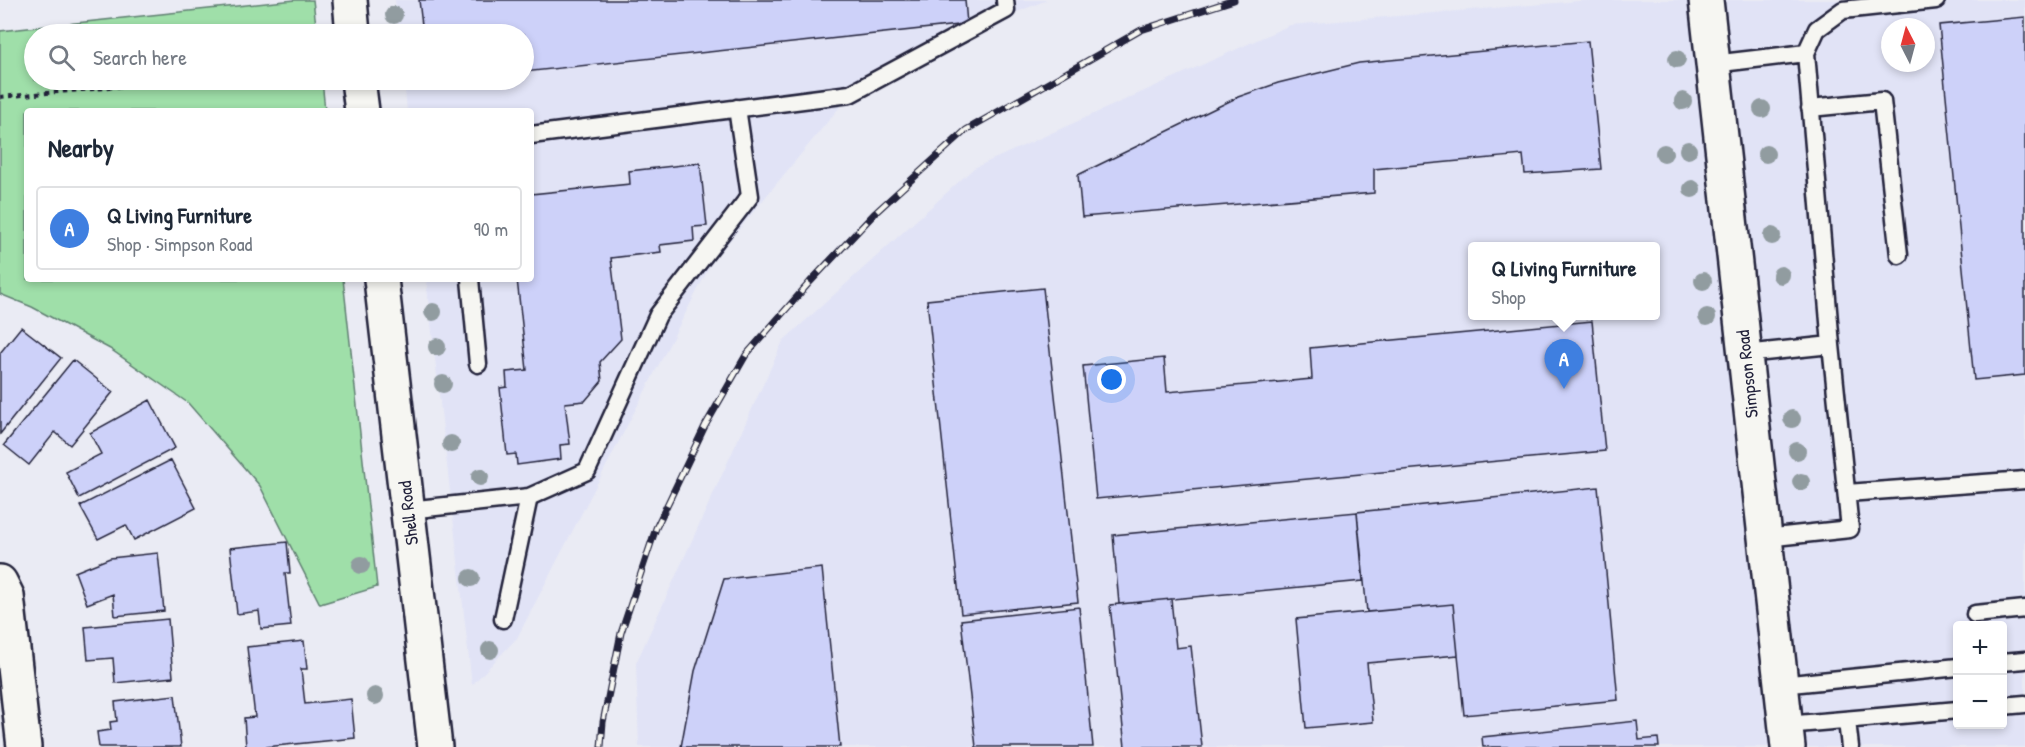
<!DOCTYPE html>
<html lang="en">
<head>
<meta charset="utf-8">
<style>
	body { margin:0; font-family:"Patrick Hand",sans-serif; background:#f6f6f7; color:#1f2937 }
	.controls { position:absolute; right:18px; bottom:18px; display:grid; overflow:hidden; border-radius:6px; box-shadow:0 3px 9px #0003 }
	.controls button { width:54px; height:54px; display:grid; place-items:center; padding:0; border:0; border-bottom:2px solid #e0e1e3; background:#fff; color:#1f2937; font:30px sans-serif }
	.compass { position:absolute; left:1881px; top:18px; width:54px; height:54px; border-radius:50%; background:#fff; box-shadow:0 3px 9px #0003; rotate:354deg }
	.you { position:absolute; left:1112px; top:380px; width:21px; height:21px; margin:-15px; border:4px solid #fff; border-radius:50%; background:#1a73e8; box-shadow:0 0 0 9px #1a73e833 }
	.badge { display:grid; place-items:center; width:39px; height:39px; border-radius:50%; background:#1f6fb2; color:#fff; font-size:20px; font-weight:700 }
	.pin { position:absolute; translate:-50% -50px; filter:drop-shadow(0 2px 3px #0008) }
	.pin::after { content:''; position:absolute; top:32px; width:21px; height:18px; background:inherit; clip-path:polygon(0 0,100% 0,50% 100%) }
	.popup { position:absolute; left:1468px; top:242px; width:192px; height:78px; box-sizing:border-box; display:grid; place-content:center; border-radius:6px; background:#fff; filter:drop-shadow(0 2px 4px #0005); font-size:20px; white-space:nowrap; color:#747a83 }
	.popup b { font-size:22px; color:#1f2937 }
	.popup::after { content:''; position:absolute; left:50%; top:100%; margin-left:-12px; border:12px solid transparent; border-top-color:#fff }
	.list { margin:0; padding:0; list-style:none }
	h2 { display:flex; justify-content:space-between; align-items:center; height:78px; margin:0; padding:0 24px; font-size:26px }
	h2 small { font-size:20px; font-weight:400; color:#747a83 }
	.list li { display:grid; grid-template-columns:39px 1fr auto; gap:18px; align-items:center; box-sizing:border-box; height:84px; margin:0 12px 12px; padding:0 12px; border:2px solid #e0e1e3; border-radius:6px }
	.list b { display:block; font-size:22px; white-space:nowrap }
	.list p { margin:0; font-size:20px; white-space:nowrap; color:#747a83 }
	.list em { font-size:20px; font-style:normal; color:#747a83 }
	.icon { flex:none; width:33px; height:33px; fill:none; stroke:currentColor; stroke-width:2; stroke-linecap:round; stroke-linejoin:round }
	.map { position:relative; flex:none; width:2025px; height:747px; overflow:hidden }
	.search { position:absolute; background:#fff; box-shadow:0 3px 9px #0003; left:24px; top:24px; width:510px; height:66px; display:flex; align-items:center; gap:15px; box-sizing:border-box; padding:0 21px; border-radius:33px; color:#747a83; font-size:22px }
	.panel { position:absolute; background:#fff; box-shadow:0 3px 9px #0003; left:24px; top:108px; width:510px; height:174px; border-radius:6px }
	.map>svg:first-child { display:block }
	.built { fill:#e1e3f6; fill-rule:evenodd }
	.green { fill:#9fdfa9; stroke:#608072; stroke-width:1.5 }
	.building { fill:#cdd1f9; stroke:#22223b; stroke-width:1.5 }
	.lines { fill:none; stroke-linecap:round; stroke-linejoin:round }
	.lane-casing { stroke:#22223b; stroke-width:21 }
	.street-casing { stroke:#22223b; stroke-width:38 }
	.secondary-casing { stroke:#22223b; stroke-width:38 }
	.path { stroke:#22223b; stroke-width:4; stroke-dasharray:4.5 4.5; stroke-linecap:butt }
	.lane { stroke:#f6f6f2; stroke-width:16 }
	.street { stroke:#f6f6f2; stroke-width:33 }
	.secondary { stroke:#f6f6f2; stroke-width:33 }
	.rail-casing { stroke:#22223b; stroke-width:7 }
	.rail { stroke:#f6f6f2; stroke-width:4.5; stroke-dasharray:14; stroke-linecap:butt }
	.tree { fill:#919ca0 }
	.labels { text-anchor:middle; dominant-baseline:central; stroke-width:4.5; stroke-linejoin:round; paint-order:stroke }
	.street-label { font-size:18px; fill:#22223b; stroke:#f6f6f2 }
</style>
</head>
<body>
<div class="map">
<svg width="2025" height="747" viewBox="0 0 2025 747">
	<rect width="100%" height="100%" fill="#eaebf4"/>
	<filter id="ink" filterUnits="userSpaceOnUse"><feTurbulence type="fractalNoise" baseFrequency=".0167" numOctaves="2"/><feDisplacementMap in="SourceGraphic" scale="12" xChannelSelector="R" yChannelSelector="G"/><feConvolveMatrix kernelMatrix="1 2 1 2 8 2 1 2 1" color-interpolation-filters="sRGB"/></filter>
	<g filter="url(#ink)">
		<path class="built" d="M395,0H1047L1017,12L843,103L712,262L517,638L472,685L426,279H531V111H407L404,80H524V34H399Z
			M1591,0H2025V747H639L636,663L783,341L974,168L1290,25ZM1890,27H1926V63H1890ZM1472,246H1656V316H1472ZM1958,626H2002V724H1958Z"/>
		<path class="green" d="M295,0H313L317,34H34V80H322L325,111H27V279H343L377,587L320,604L260,486L188,403L110,349L32,307L0,294V31Z"/>
		<path class="building" d="M419,0H965L967,24L524,72V34H423Z
			M2025,17V375L1974,380L1939,25Z
			M1588,41L1601,169L1525,174L1523,155L1374,169V193L1082,217L1078,175L1238,97L1278,83L1359,63Z
			M700,163L707,226L693,227L694,241L660,245L661,252L611,258L621,339L600,362L602,381L585,401L565,403L570,444L560,445L561,459L517,465L516,454L507,455L500,388L507,387L506,372L527,370L517,279H531V194L630,184L629,171Z
			M1043,288L1078,602L961,614L927,300Z
			M1592,321L1605,451L1096,499L1083,366L1164,358L1167,392L1312,379L1310,348Z
			M21,327L61,358L0,434V353Z
			M73,360L113,392L70,445L55,432L29,465L4,445Z
			M150,400L175,448L79,498L66,472L101,454L90,433Z
			M171,460L196,508L134,540L126,525L98,539L80,506Z
			M1598,487L1618,700L1464,715L1453,604L1367,612L1357,512Z
			M1357,512L1363,581L1119,604L1113,535Z
			M287,542L290,573H285L291,626L261,629L259,611L237,614L230,548Z
			M158,553L164,611L115,616L113,594L87,604L75,572L110,558Z
			M822,568L840,747H681L695,671L724,579Z
			M1171,599L1176,648L1191,646L1202,747H1125L1110,605Z
			M1453,604L1458,655L1367,663L1373,722L1306,728L1296,619Z
			M1079,607L1093,747H976L961,620Z
			M168,619L173,677L115,683L113,658L88,660L85,627Z
			M304,641L307,669H301L305,704L351,699L355,738L265,747H246L244,718L255,717L247,647Z
			M175,695L181,747H99L97,732L111,730L110,722L117,721L115,702Z
			M1637,721L1639,740L1658,738L1659,747H1483L1482,737Z"/>
		<g class="lines">
			<g class="lane-casing">
				<path id="lane" d="M1713,64L1806,53L1817,29L1843,10L1936,0
					M1810,108L1882,101L1899,255
					M531,135L850,94L1006,10L1005,0
					M470,279L478,364
					M1745,354L1831,345L1806,53
					M1847,493L2025,480
					M529,497L587,471L658,315L750,196L737,108
					M408,510L529,497L503,619
					M1765,538L1850,529L1831,345
					M1975,614L2025,609
					M2002,662L2025,660
					M1781,685L1958,667
					M2002,706L2025,704
					M1847,721L1850,747
					M1786,725L1958,710"/>
			</g>
			<g class="street-casing">
				<path id="street" d="M1706,0L1788,747
					M0,582L7,596L24,747"/>
			</g>
			<g class="secondary-casing">
				<path id="secondary" d="M350,0L353,34
					M358,80L362,111
					M381,279L435,747"/>
			</g>
			<path class="path" d="M0,97L198,80"/>
			<use href="#lane" class="lane"/>
			<use href="#street" class="street"/>
			<use href="#secondary" class="secondary"/>
			<g class="rail-casing">
				<path id="rail" d="M601,747L603,722L621,633L656,528L705,426L746,355L810,282L875,213L966,130L1141,30L1234,0"/>
			</g>
			<use href="#rail" class="rail"/>
		</g>
		<g class="tree">
			<circle cx="394" cy="15" r="9"/>
			<circle cx="1677" cy="59" r="9"/>
			<circle cx="1683" cy="101" r="9"/>
			<circle cx="1762" cy="109" r="9"/>
			<circle cx="1688" cy="150" r="9"/>
			<circle cx="1664" cy="153" r="9"/>
			<circle cx="1766" cy="154" r="9"/>
			<circle cx="1692" cy="189" r="9"/>
			<circle cx="1772" cy="236" r="9"/>
			<circle cx="1781" cy="275" r="9"/>
			<circle cx="1703" cy="281" r="9"/>
			<circle cx="433" cy="312" r="9"/>
			<circle cx="1707" cy="317" r="9"/>
			<circle cx="437" cy="347" r="9"/>
			<circle cx="443" cy="384" r="9"/>
			<circle cx="1792" cy="419" r="9"/>
			<circle cx="451" cy="444" r="9"/>
			<circle cx="1797" cy="451" r="9"/>
			<circle cx="480" cy="477" r="9"/>
			<circle cx="1801" cy="482" r="9"/>
			<circle cx="361" cy="565" r="9"/>
			<circle cx="471" cy="578" r="9"/>
			<circle cx="490" cy="650" r="9"/>
			<circle cx="375" cy="696" r="9"/>
		</g>
	</g>
	<g class="labels">
		<g class="street-label">
			<text transform="translate(1747 374) rotate(-96)">Simpson Road</text>
			<text transform="translate(408 513) rotate(-97)">Shell Road</text>
		</g>
	</g>
</svg>
<div class="controls">
<button>+</button>
<button>−</button>
</div>
<svg class="compass" viewBox="-18 -18 36 36"><path d="M0-13l5 13h-10z" fill="#e53935"/><path d="M0 13l5-13h-10z" fill="#747a83"/></svg>
<div class="you"></div>
<div class="pin badge" style="left:1564px;top:389px;background:#3f7fe0">A</div>
<div class="popup"><b>Q Living Furniture</b>Shop</div>
<div class="search"><svg class="icon" aria-label="search" viewBox="0 0 24 24"><circle cx="10" cy="10" r="6"/><path d="M15 15l6 6"/></svg>Search here</div>
<section class="panel">
<h2>Nearby<small></small></h2>
<ul class="list">
<li><span class="badge" style="background:#3f7fe0">A</span><div><b>Q Living Furniture</b><p>Shop · Simpson Road</p></div><em>90 m</em></li>
</ul>
</section>
</div>
</body>
</html>
